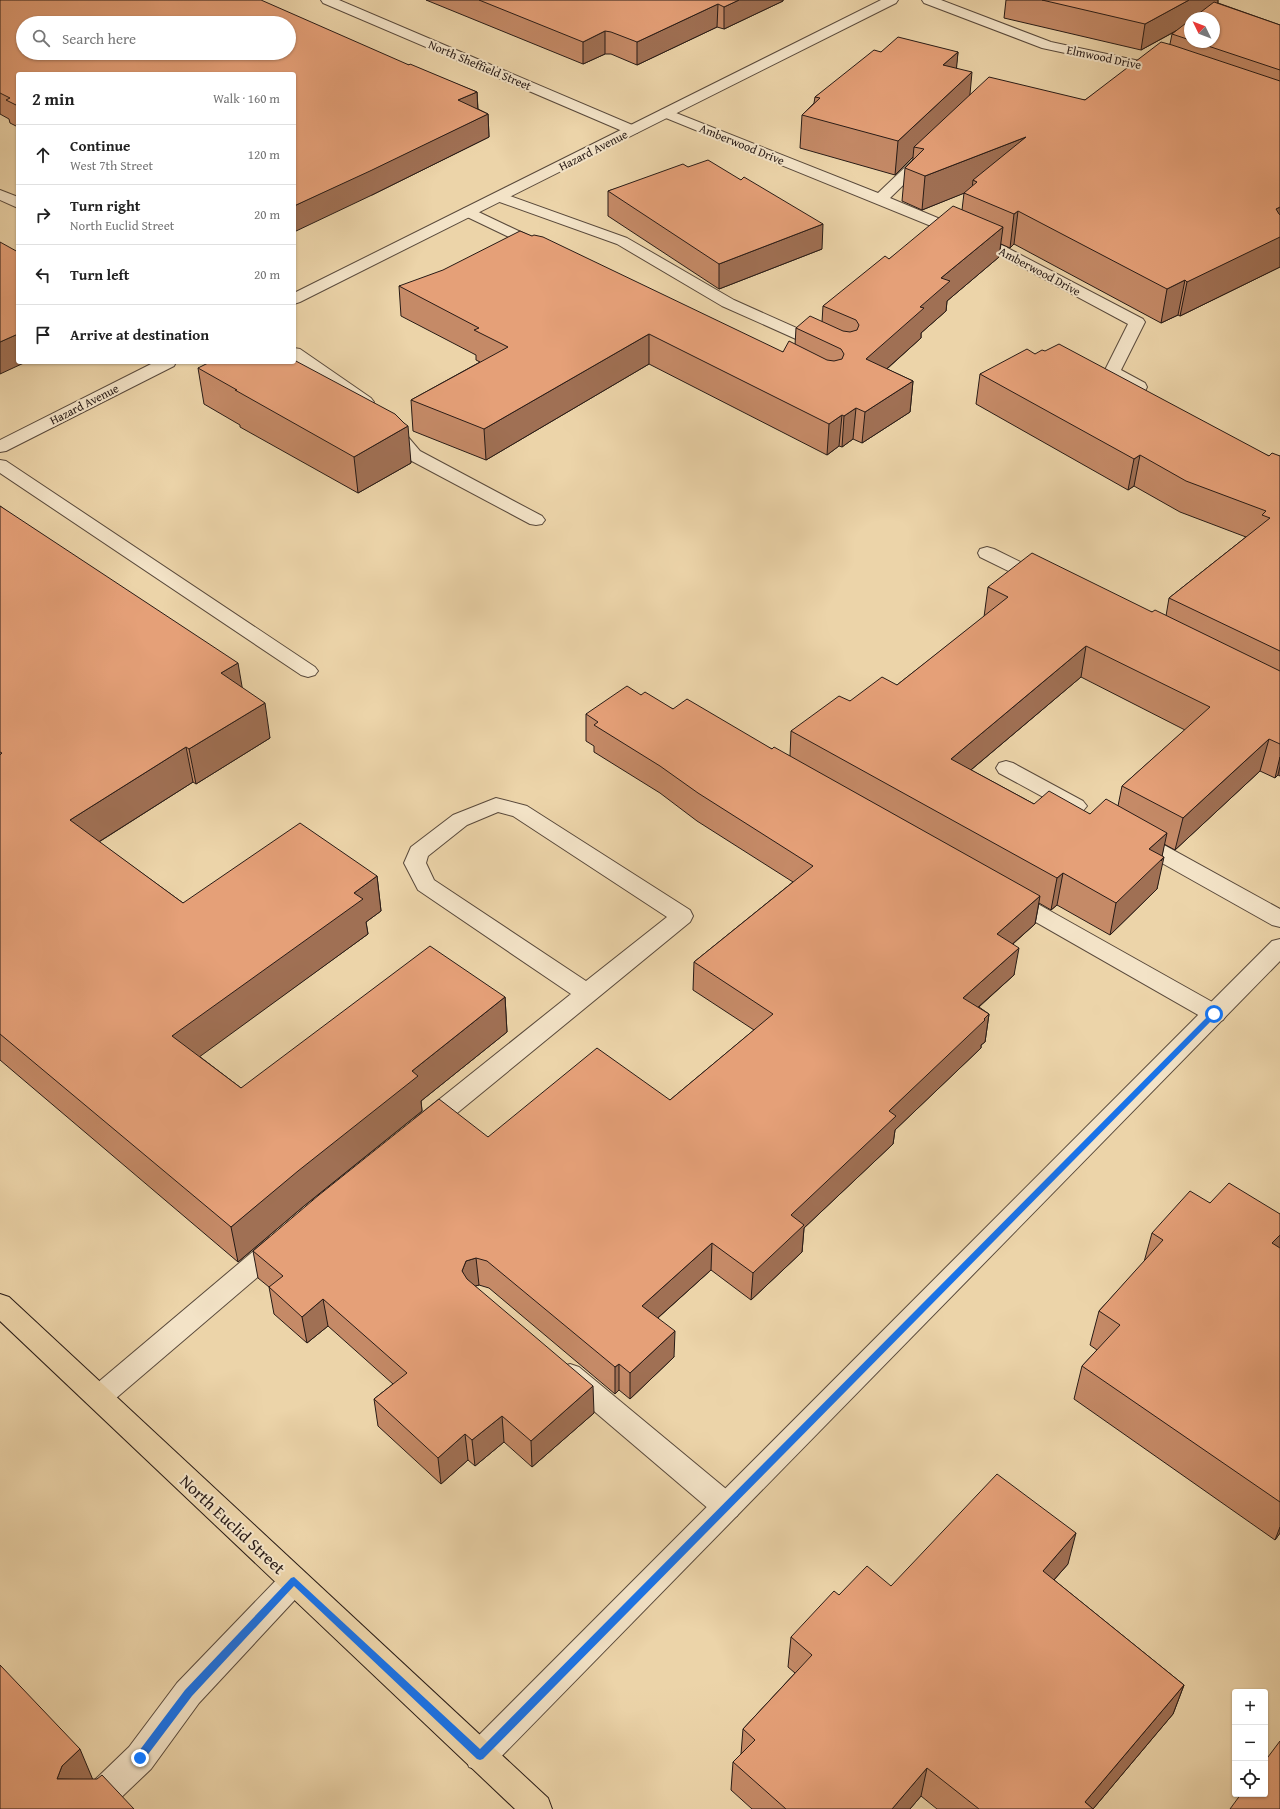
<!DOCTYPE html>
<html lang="en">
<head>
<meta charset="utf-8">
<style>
	body { margin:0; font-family:"Gentium Book Plus",serif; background:#f2f2f2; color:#222 }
	.controls { position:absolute; right:12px; bottom:12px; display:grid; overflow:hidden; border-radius:4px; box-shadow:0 1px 3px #0004 }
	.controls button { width:36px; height:36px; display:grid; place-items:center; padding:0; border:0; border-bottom:1px solid #e0e0e0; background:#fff; color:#222; font:20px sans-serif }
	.compass { position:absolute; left:1184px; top:12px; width:36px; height:36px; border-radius:50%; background:#fff; box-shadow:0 1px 3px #0004; rotate:313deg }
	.stop { position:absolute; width:12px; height:12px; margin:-9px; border:3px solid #1a73e8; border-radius:50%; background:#fff }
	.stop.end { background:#1a73e8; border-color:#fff; box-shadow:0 1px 4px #0008 }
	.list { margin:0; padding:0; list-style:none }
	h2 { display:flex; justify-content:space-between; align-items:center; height:52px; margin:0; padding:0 16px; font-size:17px }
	h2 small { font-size:13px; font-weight:400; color:#767676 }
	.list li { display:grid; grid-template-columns:26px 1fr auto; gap:12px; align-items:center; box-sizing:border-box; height:60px; padding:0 16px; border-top:1px solid #e0e0e0 }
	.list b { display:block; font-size:15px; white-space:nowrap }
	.list p { margin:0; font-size:13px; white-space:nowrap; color:#767676 }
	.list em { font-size:13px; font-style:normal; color:#767676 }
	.icon { flex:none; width:22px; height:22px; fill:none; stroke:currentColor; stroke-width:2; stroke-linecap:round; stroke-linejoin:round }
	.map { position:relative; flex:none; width:1280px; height:1809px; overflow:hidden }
	.search { position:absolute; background:#fff; box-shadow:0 1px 3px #0004; left:16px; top:16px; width:280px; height:44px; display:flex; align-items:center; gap:10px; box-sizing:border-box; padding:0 14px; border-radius:22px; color:#767676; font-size:15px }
	.panel { position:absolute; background:#fff; box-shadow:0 1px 3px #0004; left:16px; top:72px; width:280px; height:292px; border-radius:4px }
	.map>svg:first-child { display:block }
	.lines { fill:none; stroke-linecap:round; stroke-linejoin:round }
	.service-casing { stroke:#59493b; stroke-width:2 }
	.minor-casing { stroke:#59493b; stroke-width:2 }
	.tertiary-casing { stroke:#59493b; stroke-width:2 }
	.primary-casing { stroke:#281b16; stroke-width:2 }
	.service { fill:#f3e3c7; fill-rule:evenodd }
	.minor { fill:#f3e3c7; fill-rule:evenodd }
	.tertiary { fill:#f3e3c7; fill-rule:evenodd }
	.primary { fill:#ecd4a9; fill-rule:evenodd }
	.wall { fill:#c58a67; stroke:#281b16; fill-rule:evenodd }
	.shaded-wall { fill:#a07054; stroke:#281b16 }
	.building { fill:#e5a078; stroke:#281b16; fill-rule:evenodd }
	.route { fill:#1a73e8 }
	.labels { text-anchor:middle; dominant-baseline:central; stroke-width:4; stroke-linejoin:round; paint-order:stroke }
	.far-street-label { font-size:12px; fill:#281b16; stroke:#f3e3c7 }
	.near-street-label { font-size:17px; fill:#281b16; stroke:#f3e3c7 }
</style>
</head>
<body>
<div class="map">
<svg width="1280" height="1809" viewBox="0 0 1280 1809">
	<rect width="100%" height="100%" fill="#ecd4a9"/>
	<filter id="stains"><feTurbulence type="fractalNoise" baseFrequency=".005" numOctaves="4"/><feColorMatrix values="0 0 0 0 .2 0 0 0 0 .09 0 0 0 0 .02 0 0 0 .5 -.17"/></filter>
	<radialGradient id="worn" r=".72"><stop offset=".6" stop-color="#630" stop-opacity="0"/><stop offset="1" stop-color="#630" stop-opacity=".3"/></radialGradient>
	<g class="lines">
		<g class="service-casing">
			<path id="service" d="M499,192L627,238L734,300L828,342L830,345L828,348L822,350L816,348L722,306L617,244L494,200L491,197L494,194Z
				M468,207L546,244L549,247L546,250L541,252L536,250L463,215L460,212L463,209Z
				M294,348L300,349L371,398L374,402L371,406L365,407L359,406L294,361Z
				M391,423L397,424L420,451L542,516L545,520L542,524L536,525L530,524L408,459L382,428L385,424Z
				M0,460L6,461L315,667L318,671L315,675L308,677L301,675L0,473Z
				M987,547L994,549L1047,575L1049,579L1047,583L1040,585L1033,583L980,557L978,553L980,549Z
				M1006,761L1013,763L1083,801L1087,806L1083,811L1076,813L1069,811L999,773L996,768L999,763Z
				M496,798L527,806L690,910L693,916L690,922L434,1132L425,1134L416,1132L413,1125L416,1118L571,994L418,890L404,863L411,847L453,815ZM498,812L513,816L667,917L586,981L434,880L426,863L428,856L467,825Z
				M1136,832L1144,834L1280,909V927L1272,925L1128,844L1125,839L1128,834Z
				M1012,891L1020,894L1223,1008L1227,1014L1223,1020L1215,1023L1207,1020L1004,904L1001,899L1004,894Z
				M278,1235L287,1238L291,1245L287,1252L108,1405L99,1409L90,1405L86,1397L90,1389L269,1238Z
				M570,1364L579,1367L737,1498L741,1507L737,1516L727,1520L717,1516L561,1383L557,1375L561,1367Z
				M294,1568L304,1572L308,1581L304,1590L199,1703L151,1769L109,1809H72L76,1798L129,1747L177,1683L284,1572Z"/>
		</g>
		<g class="minor-casing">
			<path id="minor" d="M321,0H339L637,127L639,130L637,133H627L323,3Z
				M922,0H941L1051,42L1163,66L1168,67L1170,70L1168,73L1163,74L1042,48L924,3Z
				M666,109L878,193L921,152L926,151L931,152L933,155L931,158L890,198L1000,244L1143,319L1145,322L1121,370L1145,383L1147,387L1145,391C1131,394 1118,382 1106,376L1104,372L1128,324L990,250L661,116L659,113L661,110Z
				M0,190L18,197V208L0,200Z
				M1280,939V961L491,1767L480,1771L469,1767L465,1756L469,1745L1272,941Z"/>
		</g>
		<g class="tertiary-casing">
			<path id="tertiary" d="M881,0H898L896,3L300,302L294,304V293Z
				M155,362H176L174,366L6,451L0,452V440Z"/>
		</g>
		<g class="primary-casing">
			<path id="primary" d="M0,1294L9,1297L548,1798L552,1809H515L0,1321Z"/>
		</g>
		<use href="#service" class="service"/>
		<use href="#minor" class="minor"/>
		<use href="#tertiary" class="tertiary"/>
		<use href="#primary" class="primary"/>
	</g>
	<path class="wall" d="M0,0L409,65L477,92L478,109L488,114L489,137L372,195L18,74V127L10,123L9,119L0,114Z
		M426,0H783V1L724,29L717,27L637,65L611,54H605L583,64Z
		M1006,0H1218V3L1280,25V267L1180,316L1178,315L1161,323L1014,244L1010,248L1001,244L999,257L947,301L946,311L921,333V338L887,369L913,381L910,412L862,443L853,439L842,447L839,446L827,455L649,364L486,460L413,431L411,400L480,362L476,360V355L401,316L399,286L783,352L795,345L796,328L822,322L823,306L889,259L962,210L964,193L922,210L902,201L905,168L913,160V157L895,175L800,148L802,115L814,103L815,97L881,52H958L956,68L970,95L1085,100L1170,44L1172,34L1176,31L1141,50L1004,18ZM1190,18L1214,42H1190Z
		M688,167L822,249L719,289L608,216V191Z
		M1035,354L1269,456H1280V776L1278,775L1275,778L1260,771L1175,850L1164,844L1162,856L1157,889L1110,935L1057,905L1051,910L1039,903L1035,924L1013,944L1014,975L979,1007L989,1014L985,1042L981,1045V1048L895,1130L893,1144L804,1228L802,1252L751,1300L711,1270L658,1318L674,1357L630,1399L619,1390L615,1394L489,1288L479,1285L475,1286L594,1413L532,1467L504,1442L475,1466L468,1460L441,1484L378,1426L374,1399L393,1384L328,1326L307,1343L274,1314L269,1287L258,1278L253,1251L488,1137L670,1100L754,1030L693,990L694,962L793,882L697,821L660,793L594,752V746L586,741V714L641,695L673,709L772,749L790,756L791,731L850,701L897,685L984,617L988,587L1152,612L1166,616L1169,598L1246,537L1180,512L1134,486L1128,490L976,404L980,374ZM1081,677L1185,730L1122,786L1118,806L1090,814L1034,804L971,770Z
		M198,368L404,423L411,463L358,493L240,427V425L204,404Z
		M0,506L242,688L270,738L196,784L193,782L99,842L183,903L377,876L381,911L366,922L368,934L199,1056L241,1088L505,997L507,1032L421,1101L422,1111L304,1206L238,1262L0,1060Z
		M1210,1203L1280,1214V1533L1275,1540L1074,1399L1082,1366L1097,1350L1090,1345L1099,1311L1144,1262L1152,1233Z
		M1068,1564L1054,1580L1184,1685L1173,1714L1093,1809H937L921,1796L910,1809H752L731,1790L733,1762L741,1754L743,1729L795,1673L788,1667L791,1637L839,1595L891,1586Z"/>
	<path class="shaded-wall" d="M739,0H783V1L724,29V7Z
		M1189,0H1218L1217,9L1200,18H1190V23L1141,50L1145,24Z
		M718,4L717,27L637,65V42Z
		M605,31V54L583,64V42Z
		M958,52L955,85L943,65Z
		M972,72L969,105L914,147L913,157L895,175L898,141Z
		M477,92L478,115L458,100Z
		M488,114L489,137L372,195L294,232V206Z
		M1026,137L977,182L973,180L972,190L922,210L925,176Z
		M1280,207V267L1180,316L1187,282L1276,209Z
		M1018,211L1014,244L1010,248L1014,214Z
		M823,224L822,249L719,289V264Z
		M1003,227L999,257L947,301L946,311L921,333V338L863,390L866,359L920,307L941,278Z
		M1185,280L1178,315L1161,323L1167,289Z
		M18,334V362H26L0,374V342Z
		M649,334V364L486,460L484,429Z
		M913,381L910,412L862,443L865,412Z
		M856,408L853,439L842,447L844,416Z
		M842,415L839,446L827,455L829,424Z
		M408,426L411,463L358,493L354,457Z
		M1140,455L1134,486L1128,490L1134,459Z
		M1086,646L1081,677L947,790L951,759Z
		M238,663L244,698L221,673Z
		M265,703L270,738L196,784L189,749Z
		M1269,739L1260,771L1175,850L1183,818Z
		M186,747L193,782L78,855L70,820Z
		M1280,757V766L1278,775L1275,778Z
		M1167,833L1161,861L1164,857L1157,889L1110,935L1116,903L1149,849Z
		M1063,873L1057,905L1051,910L1057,878Z
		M377,876L381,911L366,922L368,934L180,1071L172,1036L354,893Z
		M1040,896L1035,924L992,962L997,934Z
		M1019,948L1014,975L958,1025L963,998Z
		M505,997L507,1032L421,1101L422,1111L304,1206L238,1262L231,1227L412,1071Z
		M989,1014L985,1042L981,1045V1048L895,1130L893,1144L804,1228L802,1252L751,1300L753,1273L791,1215L889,1111Z
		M1280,1235V1256L1272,1243Z
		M712,1243L711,1270L642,1332V1306Z
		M476,1258L479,1285L469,1288L462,1271L466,1261Z
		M323,1299L328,1326L307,1343L302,1317Z
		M675,1331L674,1357L630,1399V1373Z
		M619,1364V1390L615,1394V1367Z
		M593,1386L594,1413L532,1467L531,1441Z
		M502,1416L504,1442L475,1466L472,1440Z
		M465,1434L468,1460L441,1484L438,1458Z
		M1280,1527V1533L1275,1540Z
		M1076,1533L1068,1564L1035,1601L1043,1571Z
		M1184,1685L1173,1714L1093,1809L1085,1802Z
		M80,1749L93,1780L57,1779L62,1766Z
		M927,1768L921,1796L910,1809H892Z"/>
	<path class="building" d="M0,0H261L409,65L410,64L477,92L458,100L488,114L370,171L294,206V74H18V106L6,100L10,98L0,93ZM23,23H289V53H23Z
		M479,0H739L724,7L718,4L637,42L611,32L605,31L583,42Z
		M1042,0H1189L1145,24Z
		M1214,2L1280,25V70L1196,42H1214V18H1193Z
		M1190,20V40L1172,34Z
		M898,37L958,52L943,65L972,72L898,141L802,115L820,98L815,97L874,50L881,52Z
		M1161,42L1172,45L1280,81V207L1276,209L1279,214L1280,215V237L1187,282L1185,280L1167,289L1018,211L1014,214L964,193L977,182L973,180L1026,137L925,176L905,168L924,149L914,147L989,77L1085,100Z
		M708,160L741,180L744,177L823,224L719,264L608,191L683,164L688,167Z
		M953,206L1003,227L941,278L950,281L920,307L924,308L866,359L913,381L865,412L856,408L844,416L842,415L829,424L649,334L484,429L411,400L508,347L474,330L479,328L399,286L443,270L520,231L532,236L534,235L543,237L783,352L789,341L827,360L834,361L842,359L844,354L841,349L796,328L810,316L843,331L850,332L857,330L859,325L856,320L823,306L885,256L889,259Z
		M0,242L18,252V334L0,342Z
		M1059,344L1269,456L1272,453L1280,456V651L1169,598L1270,518L1262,515L1266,511L1186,481L1140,455L1134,459L980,374L1027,349L1035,354L1042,350L1045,351Z
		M294,360L395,414L404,423L408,426L354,457L235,390H237L198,368L210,362H294Z
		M0,506L238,663L221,673L265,703L189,749L186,747L70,820L183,903L300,823L377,876L354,893L363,899L172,1036L241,1088L430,946L505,997L412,1071L418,1076L298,1171L231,1227L0,1034V755L2,753L0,752Z
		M1032,553L1152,612L1155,610L1280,671V744L1269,739L1183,818L1122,786L1210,707L1086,646L951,759L1034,804L1049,791L1090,814L1106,799L1167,833L1149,849L1164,857L1116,903L1063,873L1057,878L791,731L839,696L850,701L882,677L897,685L1008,597L988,587Z
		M627,686L641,695L645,692L673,709L687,699L772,749L774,747L1040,896L997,934L1019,948L963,998L989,1014L984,1019L985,1020L889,1111L896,1116L791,1215L804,1225L753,1273L712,1243L642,1306L675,1331L630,1373L619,1364L615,1367L487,1261L476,1258L466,1261L462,1271L467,1279L593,1386L531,1441L502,1416L472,1440L465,1434L438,1458L374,1399L407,1373L323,1299L302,1317L269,1287L283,1276L253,1251L319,1195L439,1099L488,1137L597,1048L670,1100L773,1014L694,962L813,866L698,793L660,766L594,725L598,722L586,714Z
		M1229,1183L1280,1214V1235L1272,1243L1280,1248V1502L1082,1366L1120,1325L1099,1311L1163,1240L1152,1233L1190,1191L1210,1203Z
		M997,1474L1076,1533L1043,1571L1184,1685L1085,1802L1093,1809H979L927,1768L892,1809H786L733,1762L755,1740L743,1729L812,1655L791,1637L834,1591L839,1595L867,1566L891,1586Z
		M0,1665L80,1749L62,1766L57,1779H97L102,1775L134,1809H0Z
		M1280,1741V1809H1230L1241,1794H1265V1761Z"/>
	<path class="route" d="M1212,1012H1217L1218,1014L483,1759L480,1760L477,1759L294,1586L192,1696L143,1761L140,1762L136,1761L135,1758L136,1755L185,1690L291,1578L294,1577L480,1749Z"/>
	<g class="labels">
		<g class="far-street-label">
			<text transform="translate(1104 57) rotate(12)">Elmwood Drive</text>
			<text transform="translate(480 65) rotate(23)">North Sheffield Street</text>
			<text transform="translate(742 144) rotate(22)">Amberwood Drive</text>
			<text transform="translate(593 150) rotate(-27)">Hazard Avenue</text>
			<text transform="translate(1040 271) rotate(28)">Amberwood Drive</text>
			<text transform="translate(84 404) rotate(-27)">Hazard Avenue</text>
		</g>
		<g class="near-street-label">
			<text transform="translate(233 1524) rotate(43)">North Euclid Street</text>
		</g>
	</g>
	<rect width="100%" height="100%" filter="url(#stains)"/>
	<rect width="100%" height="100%" fill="url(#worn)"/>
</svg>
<div class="controls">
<button>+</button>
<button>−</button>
<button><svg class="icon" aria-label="locate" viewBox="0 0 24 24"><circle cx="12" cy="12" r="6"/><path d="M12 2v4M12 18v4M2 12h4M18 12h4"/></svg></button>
</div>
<svg class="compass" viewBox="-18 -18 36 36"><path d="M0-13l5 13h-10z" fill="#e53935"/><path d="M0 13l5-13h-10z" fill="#767676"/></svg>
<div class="stop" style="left:1214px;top:1014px"></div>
<div class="stop end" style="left:140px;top:1758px"></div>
<div class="search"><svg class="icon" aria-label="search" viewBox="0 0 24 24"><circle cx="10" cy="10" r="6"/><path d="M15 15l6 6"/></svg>Search here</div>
<section class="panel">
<h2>2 min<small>Walk · 160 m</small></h2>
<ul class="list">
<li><svg class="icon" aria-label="ahead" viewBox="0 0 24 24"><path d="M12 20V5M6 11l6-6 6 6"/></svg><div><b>Continue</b><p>West 7th Street</p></div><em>120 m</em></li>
<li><svg class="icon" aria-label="right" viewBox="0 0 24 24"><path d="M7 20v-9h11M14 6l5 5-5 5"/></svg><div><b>Turn right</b><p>North Euclid Street</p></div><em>20 m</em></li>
<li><svg class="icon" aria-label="left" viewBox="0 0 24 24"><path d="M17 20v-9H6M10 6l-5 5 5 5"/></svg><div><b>Turn left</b></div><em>20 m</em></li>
<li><svg class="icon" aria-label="arrive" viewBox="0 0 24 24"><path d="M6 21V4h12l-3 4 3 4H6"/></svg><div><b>Arrive at destination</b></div></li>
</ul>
</section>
</div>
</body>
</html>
